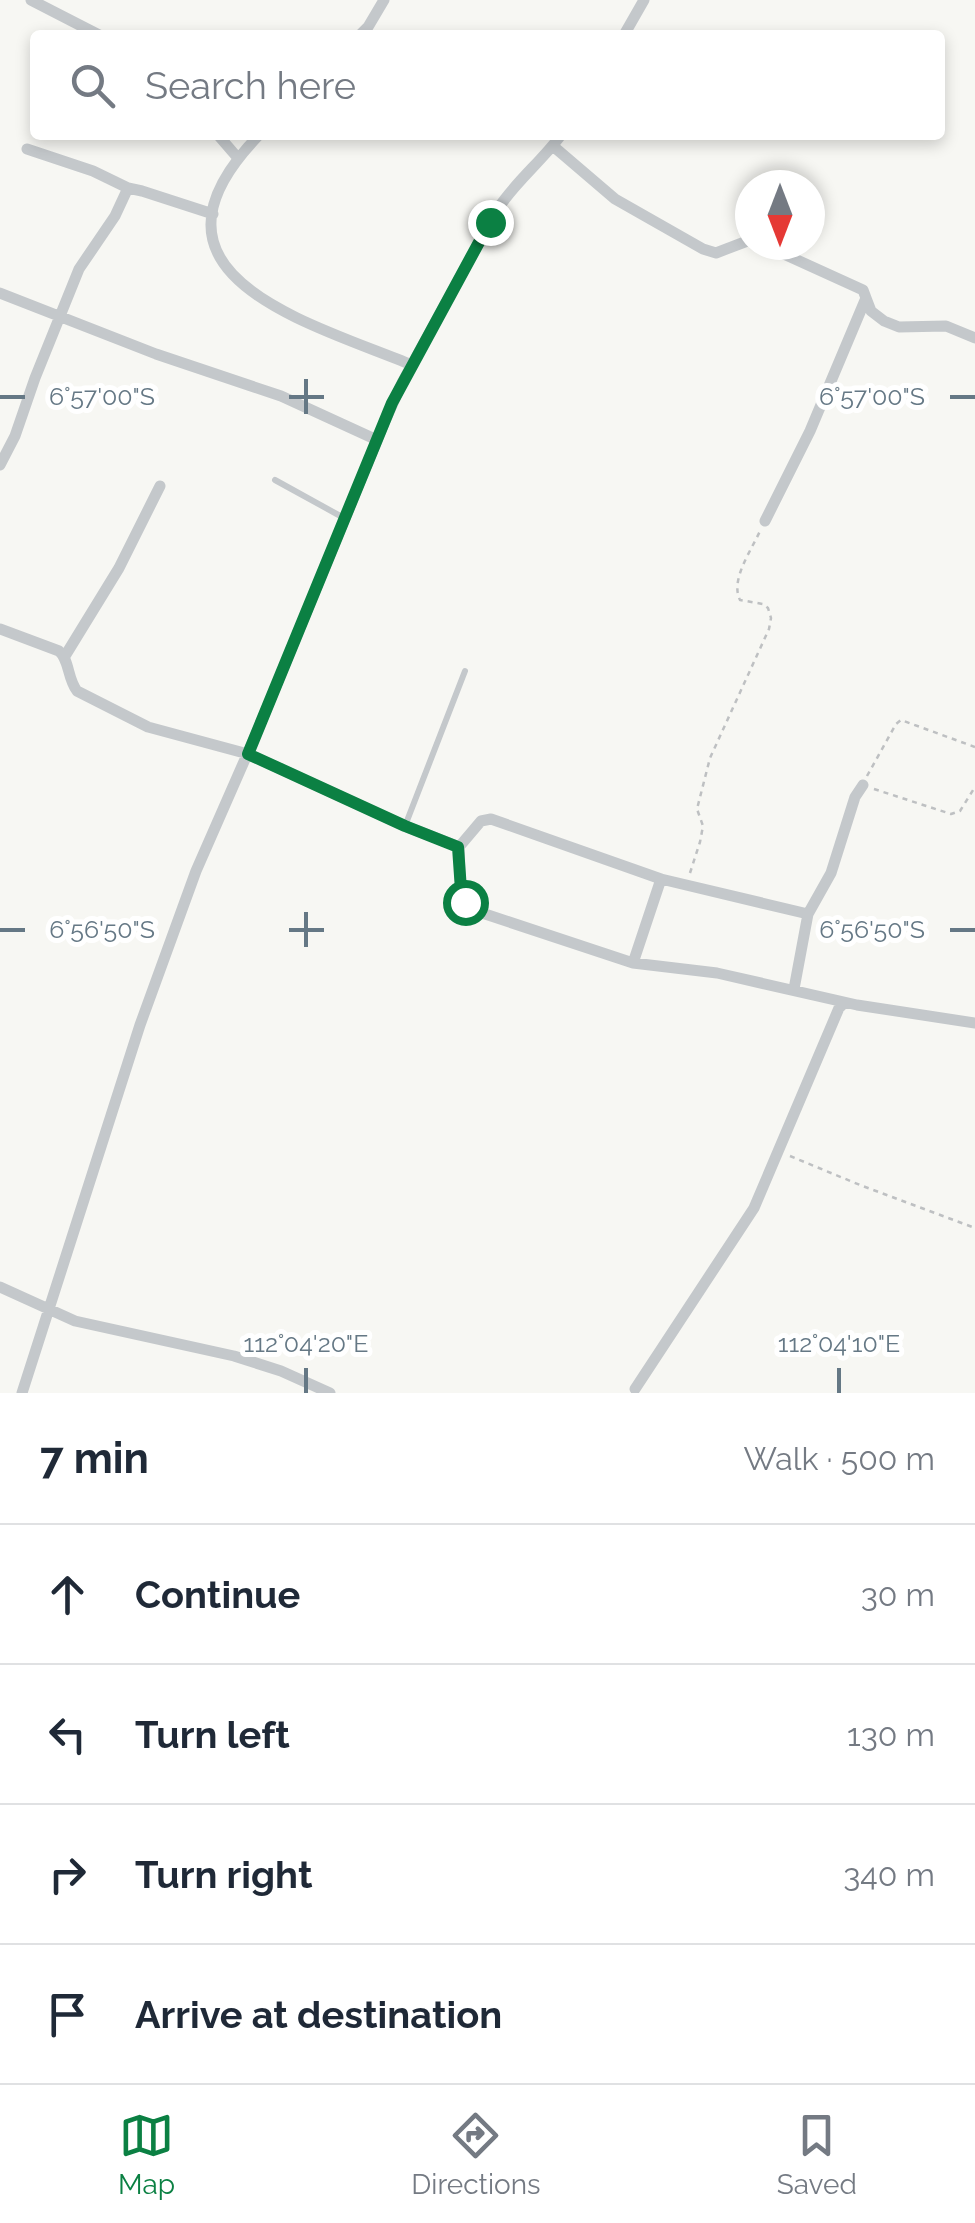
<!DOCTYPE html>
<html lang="en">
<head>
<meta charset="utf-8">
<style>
	body { margin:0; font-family:Raleway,sans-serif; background:#f6f6f7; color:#1f2937 }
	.compass { position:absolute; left:735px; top:170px; width:90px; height:90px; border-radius:50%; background:#fff; box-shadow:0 5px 15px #0003; rotate:180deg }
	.stop { position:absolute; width:30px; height:30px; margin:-22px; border:8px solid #0b8043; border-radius:50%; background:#fff }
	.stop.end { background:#0b8043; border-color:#fff; box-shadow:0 2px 10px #0008 }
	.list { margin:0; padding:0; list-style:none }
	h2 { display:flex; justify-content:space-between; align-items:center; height:130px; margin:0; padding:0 40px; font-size:42px }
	h2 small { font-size:32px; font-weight:400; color:#747a83 }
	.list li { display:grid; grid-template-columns:65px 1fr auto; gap:30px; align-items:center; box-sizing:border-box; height:140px; padding:0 40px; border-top:2px solid #e0e1e3 }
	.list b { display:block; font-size:38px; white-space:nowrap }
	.list em { font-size:32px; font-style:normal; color:#747a83 }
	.icon { flex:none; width:55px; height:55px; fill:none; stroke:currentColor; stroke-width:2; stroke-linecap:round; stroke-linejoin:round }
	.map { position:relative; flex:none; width:975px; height:1393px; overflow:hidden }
	.search { position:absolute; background:#fff; box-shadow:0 5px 15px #0003; left:30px; right:30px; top:30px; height:110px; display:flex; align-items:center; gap:25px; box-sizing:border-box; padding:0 35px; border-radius:10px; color:#747a83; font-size:38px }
	.sheet { height:690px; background:#fff }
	nav { display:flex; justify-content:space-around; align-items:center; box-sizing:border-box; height:140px; border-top:2px solid #e0e1e3; background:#fff; font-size:28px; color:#747a83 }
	nav a { display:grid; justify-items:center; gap:5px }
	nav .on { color:#0b8043 }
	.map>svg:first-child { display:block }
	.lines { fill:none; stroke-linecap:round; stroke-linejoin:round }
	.path { stroke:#bec0c2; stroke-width:2.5; stroke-dasharray:5 5; stroke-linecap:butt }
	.lane { stroke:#c4c8cb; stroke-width:6 }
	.street { stroke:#c4c8cb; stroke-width:11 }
	.route { stroke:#0b8043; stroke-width:12 }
	.ticks { fill:none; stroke:#657885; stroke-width:4 }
	.ticks-label { font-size:25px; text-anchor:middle; fill:#657885; stroke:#fff; stroke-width:10; stroke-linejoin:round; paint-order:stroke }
</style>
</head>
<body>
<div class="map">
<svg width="975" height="1393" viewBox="0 0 975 1393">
	<rect width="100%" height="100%" fill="#f7f7f3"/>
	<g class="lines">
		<path class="path" d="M867,776L896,724L901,720L975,747
			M874,789L951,814L960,811L975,787
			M690,873L700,842L703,826L697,809L710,758L769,629L771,618L768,608L763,604L740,600C730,580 751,551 760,531
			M790,1156L860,1185L975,1228"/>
		<path class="lane" d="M275,480L344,518
			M405,826L465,671"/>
		<path class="street" d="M31,0L99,35
			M360,35L368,27L384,0
			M624,35L644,0
			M218,135L237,157
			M259,135C123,275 308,322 412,365
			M553,146L615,199L703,249L716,253L750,240
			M27,149L93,171L128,188
			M764,245L863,290L866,298L810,431L765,521
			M0,293L156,354L281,396L377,440
			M866,298L871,311L884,321L899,327L946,326L975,338
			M0,465L15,436L35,378L79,269L115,216L128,188L142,191L213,214
			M0,629L59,651C70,661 67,678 77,691L148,727L248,754L405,826L459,847C461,869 456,894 473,910L633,963L717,973L857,1005L975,1023
			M65,656L119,568L160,486
			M459,847L481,821L491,819L661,879
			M633,963L661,879L808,914
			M794,989L808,914L831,873L855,797L863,785
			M0,1287L75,1321L234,1356L281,1371L330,1393
			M635,1389L754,1208L839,1008L844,1003
			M22,1393L140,1025L196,871L260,725L385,421L402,383L497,210C515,182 541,162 561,135"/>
	</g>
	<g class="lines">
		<path class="route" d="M465,902L461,890L458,847L405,826L248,754L392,403L490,222"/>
	</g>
	<path class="ticks" d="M306,379V414M0,397H25M289,397H324M950,397H975M306,912V947M0,930H25M289,930H324M950,930H975M306,1368V1393M839,1368V1393"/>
	<g class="ticks-label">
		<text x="872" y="405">6°57'00"S</text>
		<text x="102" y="405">6°57'00"S</text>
		<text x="872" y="938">6°56'50"S</text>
		<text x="102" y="938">6°56'50"S</text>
		<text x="306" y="1352">112°04'20"E</text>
		<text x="839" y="1352">112°04'10"E</text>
	</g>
</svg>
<svg class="compass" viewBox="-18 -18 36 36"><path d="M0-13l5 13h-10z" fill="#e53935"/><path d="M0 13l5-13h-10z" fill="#747a83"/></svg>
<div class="stop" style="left:465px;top:902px"></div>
<div class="stop end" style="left:490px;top:222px"></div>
<div class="search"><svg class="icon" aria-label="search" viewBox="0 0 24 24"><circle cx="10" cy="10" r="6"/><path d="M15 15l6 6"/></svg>Search here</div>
</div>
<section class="sheet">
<h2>7 min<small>Walk · 500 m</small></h2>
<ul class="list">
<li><svg class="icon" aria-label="ahead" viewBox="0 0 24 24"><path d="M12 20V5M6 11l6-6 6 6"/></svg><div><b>Continue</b></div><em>30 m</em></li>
<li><svg class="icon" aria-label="left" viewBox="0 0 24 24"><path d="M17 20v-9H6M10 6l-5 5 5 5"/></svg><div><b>Turn left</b></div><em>130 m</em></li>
<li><svg class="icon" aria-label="right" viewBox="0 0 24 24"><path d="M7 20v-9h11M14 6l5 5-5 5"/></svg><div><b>Turn right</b></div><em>340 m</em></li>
<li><svg class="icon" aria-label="arrive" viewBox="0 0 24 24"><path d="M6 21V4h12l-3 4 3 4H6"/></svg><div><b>Arrive at destination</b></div></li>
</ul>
</section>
<nav>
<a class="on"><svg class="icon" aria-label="map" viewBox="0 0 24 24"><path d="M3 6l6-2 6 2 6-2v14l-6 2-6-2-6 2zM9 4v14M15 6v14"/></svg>Map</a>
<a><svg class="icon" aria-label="directions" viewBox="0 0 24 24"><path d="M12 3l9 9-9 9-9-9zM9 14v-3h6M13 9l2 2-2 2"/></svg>Directions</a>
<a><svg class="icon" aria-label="saved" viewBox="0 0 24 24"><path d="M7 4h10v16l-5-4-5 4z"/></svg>Saved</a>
</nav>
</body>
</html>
